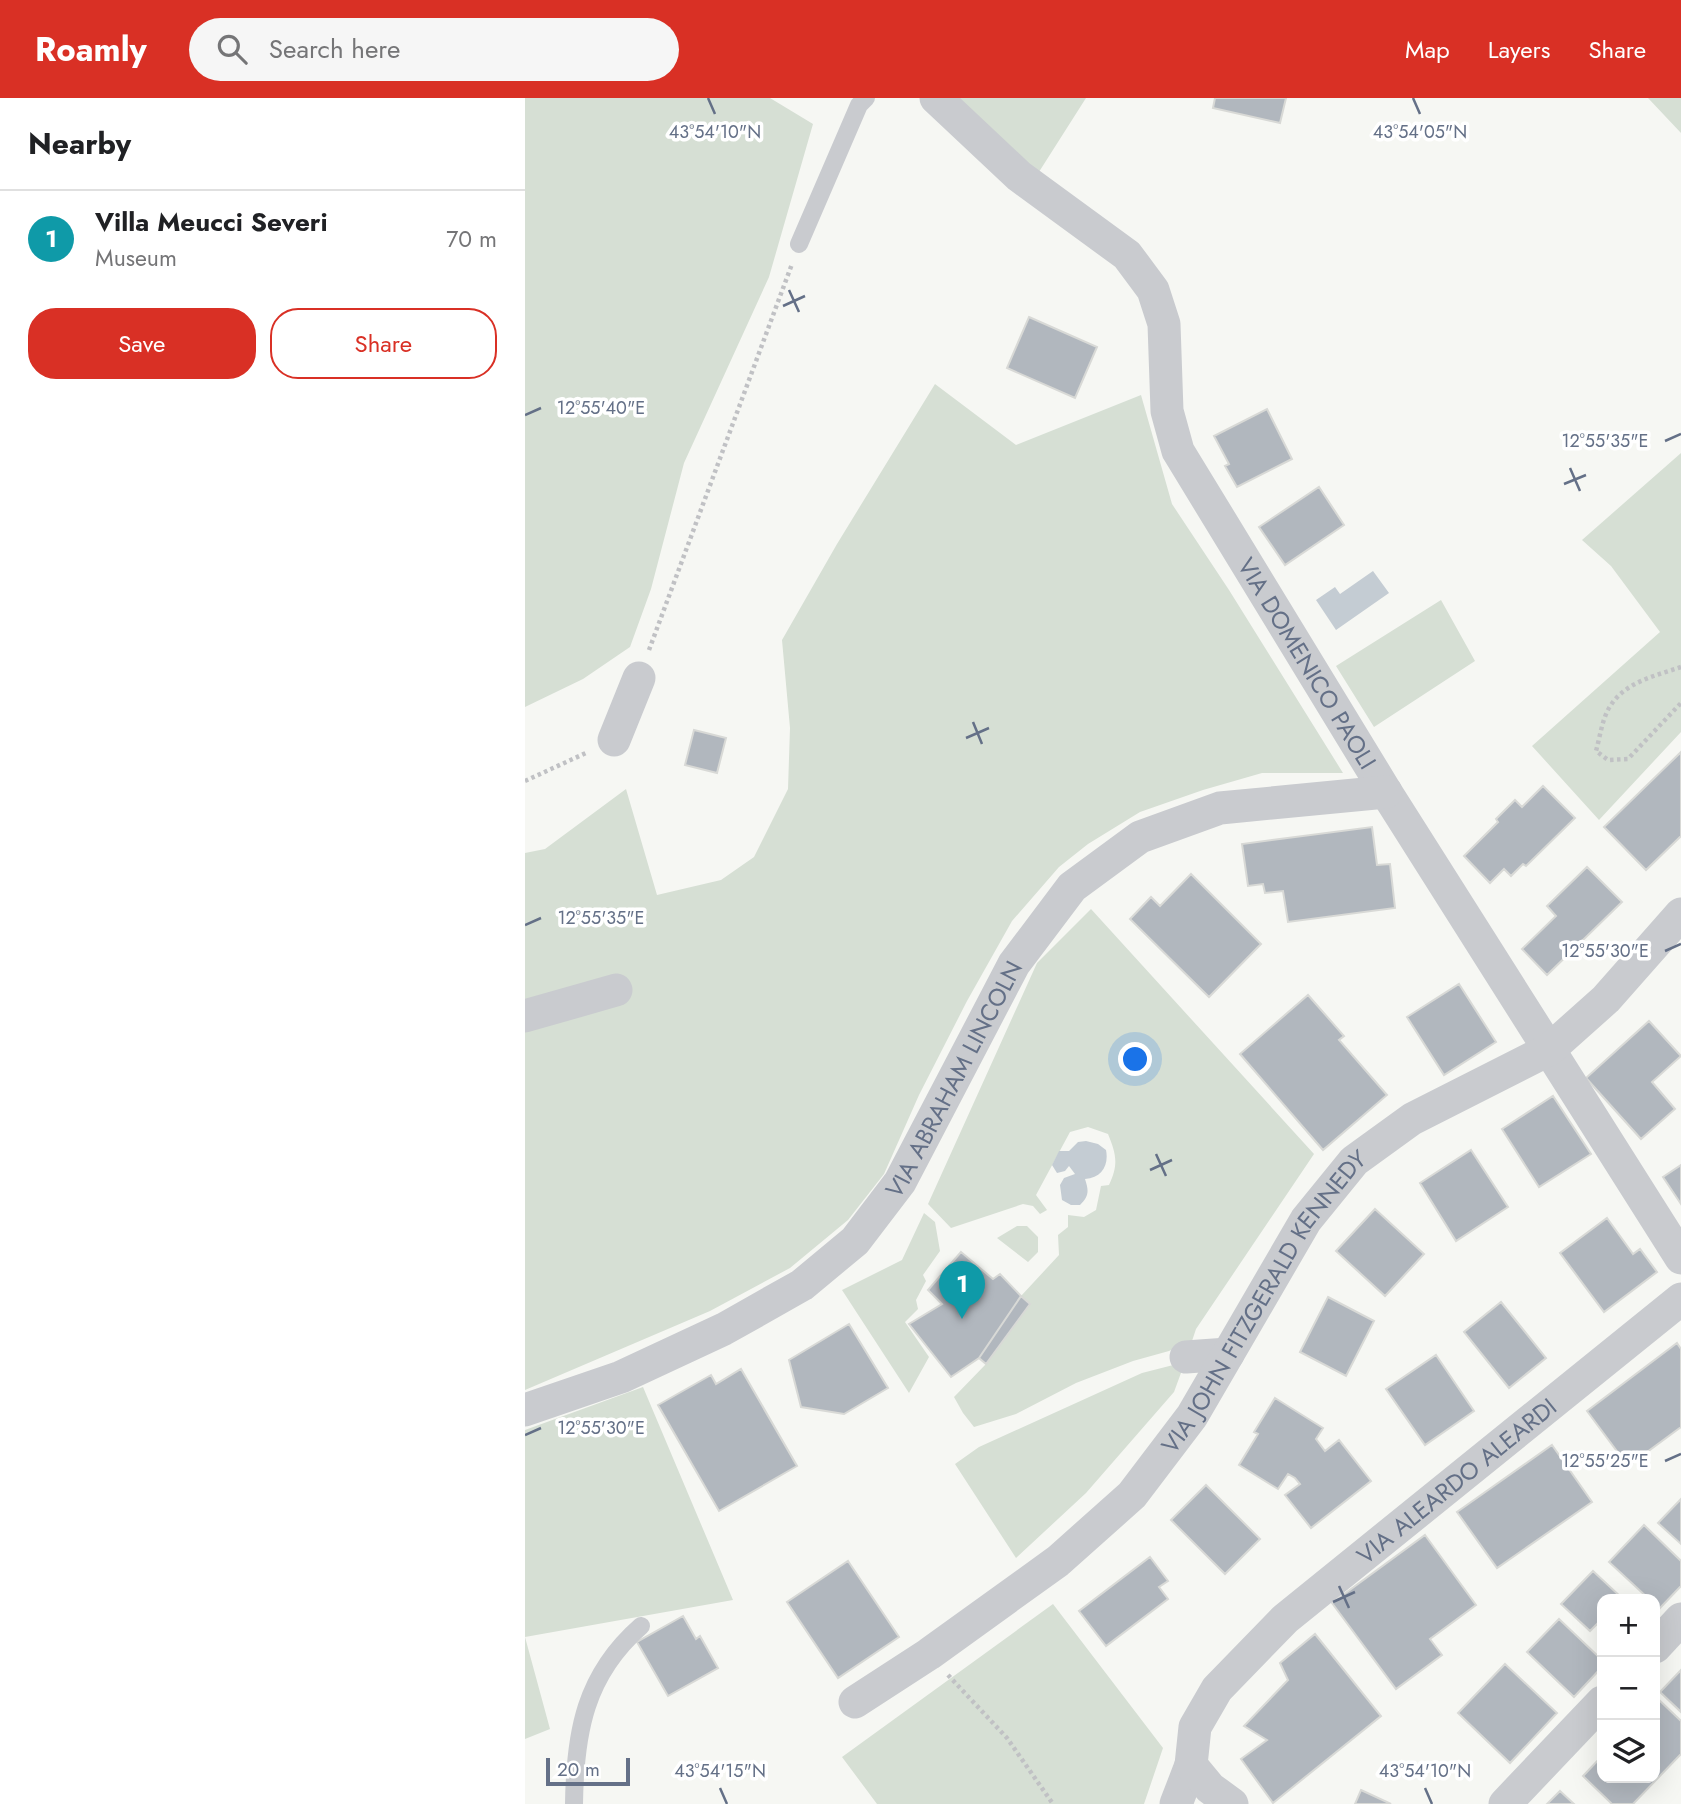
<!DOCTYPE html>
<html lang="en">
<head>
<meta charset="utf-8">
<style>
	body { margin:0; font-family:Jost,sans-serif; background:#f6f6f6; color:#202124 }
	.controls { position:absolute; right:21px; bottom:21px; display:grid; overflow:hidden; border-radius:14px; box-shadow:0 7px 28px #0002 }
	.controls button { width:63px; height:63px; display:grid; place-items:center; padding:0; border:0; border-bottom:2px solid #e0e0e0; background:#fff; color:#202124; font:35px sans-serif }
	.scale { position:absolute; left:21px; bottom:18px; width:84px; box-sizing:border-box; padding-left:7px; border:4px solid #647087; border-top:0; font-size:19px; line-height:24px; white-space:nowrap; color:#647087; -webkit-text-stroke:5px #fff; paint-order:stroke }
	.you { position:absolute; left:611px; top:962px; width:24px; height:24px; margin:-18px; border:5px solid #fff; border-radius:50%; background:#1a73e8; box-shadow:0 0 0 10px #1a73e833 }
	.badge { display:grid; place-items:center; width:46px; height:46px; border-radius:50%; background:#d93025; color:#fff; font-size:23px; font-weight:700 }
	.pin { position:absolute; translate:-50% -58px; filter:drop-shadow(0 2px 4px #0008) }
	.pin::after { content:''; position:absolute; top:37px; width:24px; height:21px; background:inherit; clip-path:polygon(0 0,100% 0,50% 100%) }
	.list { margin:0; padding:0; list-style:none }
	h2 { display:flex; justify-content:space-between; align-items:center; height:91px; margin:0; padding:0 28px; font-size:30px }
	h2 small { font-size:23px; font-weight:400; color:#757577 }
	.list li { display:grid; grid-template-columns:46px 1fr auto; gap:21px; align-items:center; box-sizing:border-box; height:98px; padding:0 28px; border-top:2px solid #e0e0e0 }
	.list b { display:block; font-size:26px; white-space:nowrap }
	.list p { margin:0; font-size:23px; white-space:nowrap; color:#757577 }
	.list em { font-size:23px; font-style:normal; color:#757577 }
	.actions { display:flex; gap:14px; padding:21px 28px }
	.actions a { flex:1; padding:16px 0; border:2px solid #d93025; border-radius:28px; text-align:center; font-size:24px; color:#d93025 }
	.actions .main { background:#d93025; color:#fff }
	.icon { flex:none; width:38px; height:38px; fill:none; stroke:currentColor; stroke-width:2; stroke-linecap:round; stroke-linejoin:round }
	.map { position:relative; flex:none; width:1156px; height:1706px; overflow:hidden }
	header { display:flex; align-items:center; gap:42px; box-sizing:border-box; height:98px; padding:0 35px; background:#d93025; color:#fff }
	header strong { font-size:33px }
	nav { display:flex; gap:38px; margin-inline-start:auto; font-size:24px }
	.search { width:490px; height:63px; background:#f6f6f6; display:flex; align-items:center; gap:18px; box-sizing:border-box; padding:0 24px; border-radius:38px; color:#757577; font-size:26px }
	main { display:flex }
	aside { flex:1; background:#fff }
	.map>svg:first-child { display:block }
	.green { fill:#d6dfd4 }
	.water { fill:#c4ccd3 }
	.building { fill:#b1b7be; stroke:#d8d9d6; stroke-width:2 }
	.lines { fill:none; stroke-linecap:round; stroke-linejoin:round }
	.path { stroke:#c0c1c4; stroke-width:4.5; stroke-dasharray:3.5 3.5; stroke-linecap:butt }
	.lane { stroke:#c9cbcf; stroke-width:18 }
	.street { stroke:#c9cbcf; stroke-width:33 }
	.ticks { fill:none; stroke:#647087; stroke-width:2.5 }
	.labels { text-anchor:middle; dominant-baseline:central; stroke-width:7; stroke-linejoin:round; paint-order:stroke }
	.street-label { font-size:24px; fill:#647087; stroke:#fff }
	.ticks-label { font-size:18px; text-anchor:middle; fill:#647087; stroke:#fff; stroke-width:7; stroke-linejoin:round; paint-order:stroke }
</style>
</head>
<body>
<header>
<strong>Roamly</strong>
<div class="search"><svg class="icon" aria-label="search" viewBox="0 0 24 24"><circle cx="10" cy="10" r="6"/><path d="M15 15l6 6"/></svg>Search here</div>
<nav><a>Map</a><a>Layers</a><a>Share</a></nav>
</header>
<main>
<aside>
<h2>Nearby<small></small></h2>
<ul class="list">
<li><span class="badge" style="background:#0f9aa8">1</span><div><b>Villa Meucci Severi</b><p>Museum</p></div><em>70 m</em></li>
</ul>
<div class="actions"><a class="main">Save</a><a>Share</a></div>
</aside>
<div class="map">
<svg width="1156" height="1706" viewBox="0 0 1156 1706">
	<rect width="100%" height="100%" fill="#f6f7f3"/>
	<path class="green" d="M0,0H245L288,26L244,179L159,365L126,491L105,549L58,581L0,609Z
		M427,0H561L512,77Z
		M1123,0H1156V35Z
		M410,286L491,347L616,297L647,406L704,492L818,675H737L678,692L615,714L563,746L534,769L487,823L442,903L394,997L359,1076L323,1122L265,1170L185,1213L0,1292V755L20,751L101,691L132,797L196,782L229,759L263,691L265,630L257,542L312,446Z
		M1156,355V634L1074,722L1007,648L1135,534L1086,468L1057,442Z
		M916,502L950,563L849,629L811,568Z
		M566,811L789,1056L671,1231L667,1243L644,1253L608,1263L551,1285L491,1316L449,1329L438,1315L429,1299L461,1266L504,1207L496,1198L534,1157L533,1137L543,1129V1117L559,1119L571,1112L576,1088L584,1087C594,1066 591,1056 583,1036L563,1029L545,1034L511,1097L522,1112L515,1116L508,1108L498,1106L426,1130L403,1106L512,865Z
		M399,1115L410,1124L415,1153L398,1177L401,1183L391,1202L393,1211L380,1224L404,1259L384,1295L317,1192L377,1162Z
		M492,1128H502L513,1139V1154L503,1164L472,1140Z
		M660,1264L649,1294L561,1395L491,1460L430,1366L454,1349L617,1275Z
		M118,1289L208,1502L0,1539L25,1631L0,1641V1332Z
		M528,1506L638,1650L619,1706H352L317,1659Z"/>
	<path class="water" d="M848,473L864,495L811,532L791,502L810,489L815,496Z
		M561,1043L573,1046L581,1052C584,1067 577,1080 560,1081C564,1093 564,1098 555,1107H546L537,1102L535,1087L539,1080L550,1076L544,1068L540,1073L532,1075L527,1067L534,1053H544L553,1044Z"/>
	<path class="building" d="M690,0H761L755,25L688,10Z
		M504,219L572,249L550,300L482,270Z
		M742,311L767,361L712,389L700,368L704,366L689,338Z
		M794,389L819,427L760,467L734,429Z
		M169,632L201,640L192,675L160,667Z
		M1156,654V738L1121,772L1079,729Z
		M1018,688L1050,720L1001,768L998,766L986,778L979,771L965,785L939,758L973,724L971,721L990,702L997,709Z
		M847,729L852,767L865,766L870,810L763,824L758,793L740,795L738,786L723,788L717,746Z
		M1062,769L1097,804L1022,877L997,851L1031,818L1022,808Z
		M666,776L736,846L684,899L605,821L626,799L635,808Z
		M934,886L971,944L919,977L882,919Z
		M783,897L819,938L814,942L862,997L798,1052L715,956Z
		M1124,923L1156,958L1127,984L1150,1011L1116,1041L1061,980Z
		M1028,998L1066,1056L1014,1089L977,1031Z
		M946,1052L983,1109L931,1143L895,1085Z
		M1156,1067V1106L1138,1079Z
		M850,1111L899,1156L860,1198L811,1153Z
		M1082,1120L1108,1156L1115,1151L1132,1174L1079,1214L1035,1155Z
		M436,1154L468,1181L475,1176L496,1198L454,1260L426,1279L384,1226L417,1206L403,1192Z
		M496,1198L505,1206L461,1266L454,1260Z
		M803,1199L849,1223L821,1278L775,1254Z
		M976,1204L1021,1260L984,1290L939,1234Z
		M324,1226L363,1290L319,1316L276,1309L264,1262Z
		M1152,1245L1156,1251V1329L1103,1368L1062,1313Z
		M911,1257L949,1313L900,1347L861,1291Z
		M216,1271L272,1368L194,1413L133,1307L186,1277L191,1286Z
		M750,1300L798,1330L791,1341L800,1353L814,1342L846,1383L786,1430L760,1397L775,1386L770,1380L763,1376L753,1391L714,1367L733,1336L729,1334Z
		M1027,1347L1067,1404L972,1470L932,1414Z
		M681,1387L735,1441L700,1476L646,1422Z
		M1156,1401V1446L1133,1425Z
		M1119,1427L1156,1463V1488L1134,1511L1130,1507V1501H1124L1084,1464Z
		M900,1437L951,1507L905,1541L917,1557L871,1591L807,1505Z
		M625,1459L643,1483L634,1489L643,1501L581,1548L554,1513Z
		M323,1463L374,1539L313,1580L262,1504Z
		M1068,1473L1098,1501H1077V1531L1072,1526L1065,1533L1036,1506Z
		M158,1518L171,1541L175,1538L193,1570L143,1598L112,1544Z
		M1034,1521L1077,1562V1569L1049,1599L1002,1554Z
		M790,1536L856,1618L748,1705L716,1661L742,1642L719,1628L763,1582L755,1565Z
		M980,1566L1032,1615L985,1665L933,1615Z
		M1156,1572V1614L1135,1594Z
		M1132,1600L1156,1623V1656L1108,1706H1087L1058,1678L1077,1658V1680H1130V1603Z
		M836,1692L866,1706H830Z
		M1035,1693L1049,1706H1022Z"/>
	<g class="lines">
		<path class="path" d="M124,552L267,166
			M1156,569C1130,578 1099,584 1084,610C1077,622 1075,639 1071,653L1083,662L1103,661L1156,605
			M0,683L63,654
			M423,1577L482,1640L528,1706"/>
		<path class="lane" d="M274,146L334,7L341,0
			M49,1706C50,1634 60,1577 116,1528"/>
		<g class="street">
			<path id="s1" d="M411,0L494,78L602,157L628,192L639,226L642,313L653,353L861,694L1156,1160"/>
			<path d="M89,642L114,580"/>
			<path d="M0,918L91,892"/>
			<path d="M661,1259L703,1256"/>
			<path id="s2" d="M0,1312L96,1279L199,1231L277,1187L330,1143L375,1084L489,866L547,789L615,739L695,710L861,694"/>
			<path d="M1130,1549L1156,1521"/>
			<path id="s3" d="M330,1604L404,1556L533,1463L607,1397L667,1318L781,1122L829,1063L887,1021L1025,951L1081,901L1156,816"/>
			<path d="M651,1706L666,1667"/>
			<path id="s4" d="M707,1706L685,1690L666,1667L670,1629L692,1591L760,1521L1156,1201"/>
			<path d="M980,1706L1077,1604"/>
		</g>
	</g>
	<path class="ticks" d="M183,0L190,16M888,0L895,16M264,192L274,214M258,208L280,198M0,317L16,310M1140,343L1156,336M1045,370L1055,393M1039,386L1061,377M448,624L457,646M441,640L464,630M0,827L16,820M1140,853L1156,846M631,1056L641,1078M625,1072L647,1062M0,1337L16,1330M1140,1363L1156,1356M814,1488L824,1510M808,1504L830,1494M195,1690L202,1706M900,1690L907,1706"/>
	<g class="labels">
		<g class="street-label">
			<text stroke="none"><textPath href="#s1" startOffset="704">VIA DOMENICO PAOLI</textPath></text>
			<text stroke="none"><textPath href="#s2" startOffset="564">VIA ABRAHAM LINCOLN</textPath></text>
			<text stroke="none"><textPath href="#s3" startOffset="581">VIA JOHN FITZGERALD KENNEDY</textPath></text>
			<text stroke="none"><textPath href="#s4" startOffset="457">VIA ALEARDO ALEARDI</textPath></text>
		</g>
	</g>
	<g class="ticks-label">
		<text x="190" y="40">43°54'10"N</text>
		<text x="895" y="40">43°54'05"N</text>
		<text x="76" y="316">12°55'40"E</text>
		<text x="1080" y="349">12°55'35"E</text>
		<text x="76" y="826">12°55'35"E</text>
		<text x="1080" y="859">12°55'30"E</text>
		<text x="76" y="1336">12°55'30"E</text>
		<text x="1080" y="1369">12°55'25"E</text>
		<text x="195" y="1679">43°54'15"N</text>
		<text x="900" y="1679">43°54'10"N</text>
	</g>
</svg>
<div class="controls">
<button>+</button>
<button>−</button>
<button><svg class="icon" aria-label="layers" viewBox="0 0 24 24"><path d="M12 4l9 5-9 5-9-5zM3 14l9 5 9-5"/></svg></button>
</div>
<div class="scale">20 m</div>
<div class="you"></div>
<div class="pin badge" style="left:437px;top:1221px;background:#0f9aa8">1</div>
</div>
</main>
</body>
</html>
